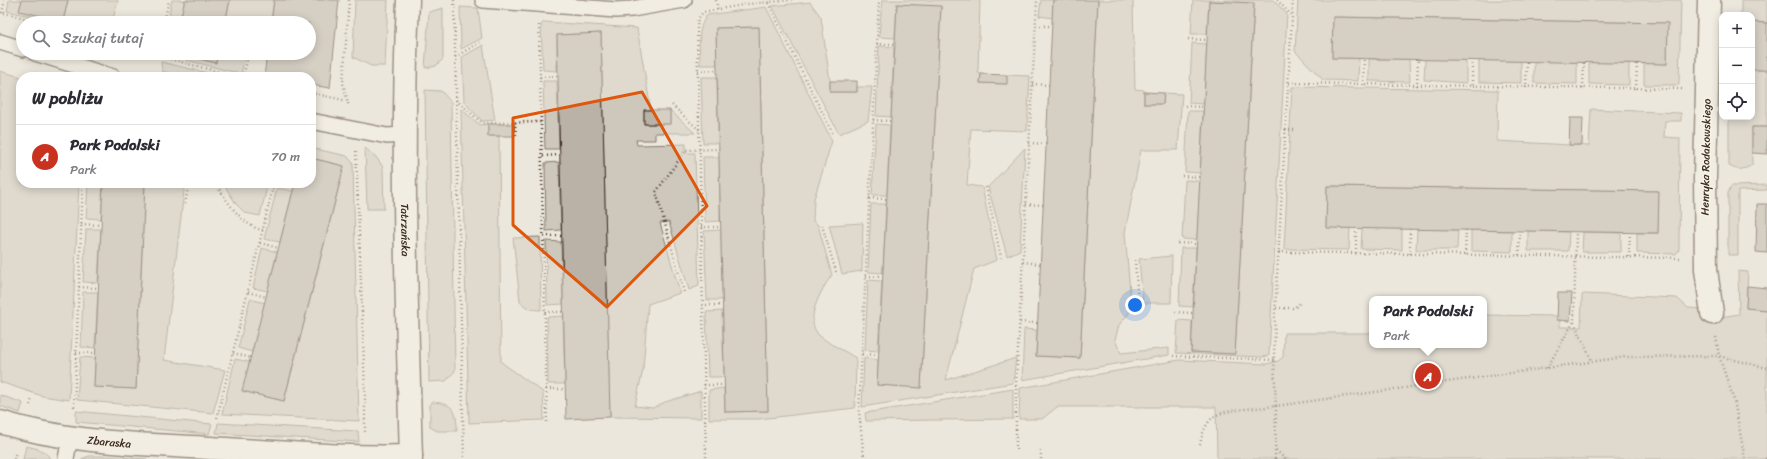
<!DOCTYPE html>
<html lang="pl">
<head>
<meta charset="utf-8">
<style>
	body { margin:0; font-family:Sriracha,sans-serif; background:#f2f2f3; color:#2b2b33 }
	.controls { position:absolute; right:12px; top:12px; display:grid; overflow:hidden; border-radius:8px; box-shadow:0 2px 10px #0003 }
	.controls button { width:36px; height:36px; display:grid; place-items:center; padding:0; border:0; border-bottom:1px solid #e1e1e2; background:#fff; color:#2b2b33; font:20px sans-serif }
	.you { position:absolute; left:1135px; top:305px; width:14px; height:14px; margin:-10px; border:3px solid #fff; border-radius:50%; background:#1a73e8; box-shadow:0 0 0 6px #1a73e833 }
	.badge { display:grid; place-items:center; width:26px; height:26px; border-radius:50%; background:#c8321e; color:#fff; font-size:13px; font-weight:700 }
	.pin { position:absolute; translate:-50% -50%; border:2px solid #fff; box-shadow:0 1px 4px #0006 }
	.popup { position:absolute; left:1369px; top:296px; width:118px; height:52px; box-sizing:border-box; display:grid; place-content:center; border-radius:8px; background:#fff; filter:drop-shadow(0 1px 3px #0005); font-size:13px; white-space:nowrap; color:#7c7c81 }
	.popup b { font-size:15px; color:#2b2b33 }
	.popup::after { content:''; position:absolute; left:50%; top:100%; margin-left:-8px; border:8px solid transparent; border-top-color:#fff }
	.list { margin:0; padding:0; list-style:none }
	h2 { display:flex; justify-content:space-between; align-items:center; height:52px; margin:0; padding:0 16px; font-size:17px }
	h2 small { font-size:13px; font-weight:400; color:#7c7c81 }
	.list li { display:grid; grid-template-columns:26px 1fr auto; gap:12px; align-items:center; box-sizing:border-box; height:64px; padding:0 16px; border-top:1px solid #e1e1e2 }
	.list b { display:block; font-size:15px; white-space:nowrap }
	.list p { margin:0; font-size:13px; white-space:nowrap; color:#7c7c81 }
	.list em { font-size:13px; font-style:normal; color:#7c7c81 }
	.icon { flex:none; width:22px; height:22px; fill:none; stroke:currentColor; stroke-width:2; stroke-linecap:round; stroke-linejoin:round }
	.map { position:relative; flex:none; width:1767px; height:459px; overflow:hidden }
	.search { position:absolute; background:#fff; box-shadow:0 2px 10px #0003; left:16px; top:16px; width:300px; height:44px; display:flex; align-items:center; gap:10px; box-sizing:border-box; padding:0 14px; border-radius:22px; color:#7c7c81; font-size:15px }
	.panel { position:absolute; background:#fff; box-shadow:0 2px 10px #0003; left:16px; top:72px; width:300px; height:116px; border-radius:16px }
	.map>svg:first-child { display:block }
	.green { fill:#cec8bc; stroke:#84796d }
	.building { fill:#bab2a7; stroke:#3b2a1e }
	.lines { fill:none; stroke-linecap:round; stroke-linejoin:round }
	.lane-casing { stroke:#3b2a1e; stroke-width:18 }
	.street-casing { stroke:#3b2a1e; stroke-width:25 }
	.secondary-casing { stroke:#3b2a1e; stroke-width:25 }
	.path { stroke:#3b2a1e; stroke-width:2.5; stroke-dasharray:1 3; stroke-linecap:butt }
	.lane { stroke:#f7f3e8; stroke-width:15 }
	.street { stroke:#f7f3e8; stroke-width:22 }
	.secondary { stroke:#f7f3e8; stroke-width:22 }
	.marked { fill:none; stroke:#df570d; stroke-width:3; stroke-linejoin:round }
	.labels { text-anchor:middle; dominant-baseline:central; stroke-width:3; stroke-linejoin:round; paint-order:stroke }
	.street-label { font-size:11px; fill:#3b2a1e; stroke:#f7f3e8 }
</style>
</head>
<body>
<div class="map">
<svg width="1767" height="459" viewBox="0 0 1767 459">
	<rect width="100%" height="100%" fill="#ece7dc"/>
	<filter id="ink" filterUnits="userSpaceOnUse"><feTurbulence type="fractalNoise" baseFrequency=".025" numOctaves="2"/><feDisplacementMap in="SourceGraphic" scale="8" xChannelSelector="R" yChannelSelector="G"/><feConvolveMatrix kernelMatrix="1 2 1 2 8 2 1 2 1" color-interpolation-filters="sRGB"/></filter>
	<g filter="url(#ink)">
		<path class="green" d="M9,0H22L20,11L63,21L68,0H118L112,23H62L7,11Z
			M172,0H185L181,17L169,14Z
			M230,0H274L271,23H225Z
			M355,0H388L385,66H371L353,57Z
			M882,0H980L978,73L981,74L980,83L1006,84L1007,75L1030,76L1027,131L971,129L967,185L982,187L997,260L974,269L946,380L1016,358L1013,383L862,407L864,358L878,360L877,385L921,387L941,7L897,4L895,38L879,37Z
			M1041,0H1053V18L1039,16Z
			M1098,0H1133L1135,89L1144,90V104H1163L1164,93L1182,94L1178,150H1141L1125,233L1131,303L1129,313L1119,325L1115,340L1121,353L1169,348V355L1022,380L1024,329L1037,330L1036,356L1080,358Z
			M1193,0H1273L1287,14L1269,356L1261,357L1176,353L1178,320L1192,321L1191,352L1235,354L1254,4L1209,1L1207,34H1191Z
			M1298,0H1681L1679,85H1644V63L1667,64V23L1333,17L1332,58H1359L1358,81L1323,80L1295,51Z
			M1741,0H1767V23L1752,22V15H1741Z
			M810,2L821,17L830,81V92H857V87H872L868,121L839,134L772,6Z
			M460,7L478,8L482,38L461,49Z
			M766,7L832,141L814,199L813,221L818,225L832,275C821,290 802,322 821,337C831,345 845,351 856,358L855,408L759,419H709V390L724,388L725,412L768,411L759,27L716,28L717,65H700C700,47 696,30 707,15Z
			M443,8V59L436,66L425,68L429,12Z
			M544,22L637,28L651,110H644V124H670V110L695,133H655V140H636L637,145L686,144V153H695L699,286L689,290L669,222L660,223L680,293L648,304L643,370L635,406L653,408L665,402L701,391V418L610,417L601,33L557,35V71L543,70L541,25Z
			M1192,43L1207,44L1204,104L1189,103Z
			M483,45L495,120L482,121L464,102L462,57Z
			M879,46L894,47L891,117L876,116Z
			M165,53H173L216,62L218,53H246L241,74L167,55Z
			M1369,59H1409L1410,82L1369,81Z
			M1425,59L1466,60V83L1424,80Z
			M1479,60L1521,61V83L1479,82Z
			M1534,61L1577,62V84L1534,83Z
			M161,62L225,77C203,77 182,79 162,71Z
			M1589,62L1629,63V85L1589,84Z
			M1752,70H1767V127H1752V165C1744,170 1738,171 1729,166V117H1752Z
			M0,71L21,77V183H79L69,400L42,396L0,382Z
			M701,77H717L718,143H703Z
			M543,81H557L559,149H545Z
			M1292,87L1498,90L1497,141L1589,146L1591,109L1681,113V121H1665L1664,137L1680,138L1679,250L1676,254L1637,253V233H1658V191L1327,186L1326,227L1350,228L1349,250L1284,249Z
			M425,90L441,91L451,102L455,371L446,381L429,382Z
			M461,109L480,125L488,124V136H499L501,362L543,392L544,420L469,423Z
			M1188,111H1203L1200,173L1185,172Z
			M876,124L890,125L887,195H872Z
			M311,148L347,156L353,163L359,421L222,414L235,359L250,362L243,391L284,401L344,166L311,158Z
			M365,148L376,157L383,167L384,209H367Z
			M1025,148L1020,250L1007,256L988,187Z
			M703,157H719L720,221L705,222Z
			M559,162L561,230L546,231L545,163Z
			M1185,180L1200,181L1197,240L1182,239Z
			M88,183H103L101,219L86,218Z
			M145,183H185L164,360L225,370L213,413L77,400L80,357L95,358L94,387L136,389Z
			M223,183H268L260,216L245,213L236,204Z
			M1767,185V190L1738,191V255H1728V193L1731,186Z
			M277,188L293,191L280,242L264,239Z
			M871,204H886L883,273L868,272Z
			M863,223L862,271L842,274L829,225Z
			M1362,228L1402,229V250L1361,249Z
			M86,229H101L98,283L83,282Z
			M1417,229L1458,230L1457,250H1416Z
			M721,230L722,300H707L704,231Z
			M1471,230L1512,231V252L1471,251Z
			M1528,231L1569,232L1568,251H1528Z
			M1583,232L1621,233V252H1582Z
			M540,237L541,310C532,310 526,309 520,301L513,238Z
			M546,241L561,242L563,304L547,305Z
			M262,248L277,252L268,291L253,288Z
			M1181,248H1196L1193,307L1179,306Z
			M1172,256L1171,303H1143L1139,259Z
			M1738,271L1748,272L1746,308L1767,310V459H1217L1216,407H1057L1042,419H1019L1020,388L1179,360L1267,364L1278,361L1283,357L1284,333H1372V345H1484V315L1557,316V320H1560V327H1581L1582,295L1584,294L1677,298L1688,308L1703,309V316H1727L1739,314Z
			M868,280L882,281L878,351L865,350Z
			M83,292H98L95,348L81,347Z
			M250,299L265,303L252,352L238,348Z
			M722,311L724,377H708L706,312Z
			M563,316L565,384H548L547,317Z
			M1013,389V419L866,421L865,413Z
			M0,395L23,403L20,413L0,406Z
			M432,402C454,403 457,411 457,431H437L430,427V405Z
			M76,411L212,424L209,434L76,422Z
			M218,423L358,431L359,442L216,433Z
			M26,446C36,448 46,450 50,459H23Z
			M89,456H105L147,459H81Z"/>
		<path class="building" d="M22,0H68L63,21L19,11Z
			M185,0H230L225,23H179Z
			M274,0H339L330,88L311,85V77H264L267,53H309V23H271Z
			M1053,0H1098L1080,358L1036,356Z
			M1209,1L1254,3L1235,354L1191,352Z
			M897,4L941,6L921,388L877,385Z
			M1333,17L1668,23L1667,64L1332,58Z
			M1752,22L1767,23V70H1752Z
			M759,27L768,411L725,412L716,28Z
			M601,33L610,417L566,419L557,35Z
			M173,53H218L216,63Z
			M981,74L1007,75V84L980,83Z
			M830,81H857V92H830Z
			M1144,92L1164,93L1163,104H1144Z
			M644,110H670V124H644Z
			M1570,118H1583L1582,145H1569Z
			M488,124H514V136H488Z
			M1752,127H1767V154L1752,153Z
			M311,158L344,166L284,401L242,391L295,183H311Z
			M103,183H145L136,389L94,387Z
			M1327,186L1659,191L1658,233L1326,228Z
			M1757,204H1767V253L1756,252Z
			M1747,286L1767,288V310L1746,308Z
			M1558,293H1572L1570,321L1557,320Z"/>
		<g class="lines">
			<g class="lane-casing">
				<path id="lane" d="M483,0L616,10L632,9L684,0
					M0,42L23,49
					M35,53L113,77
					M311,121L387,136L405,135
					M66,459L70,437"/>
			</g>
			<g class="street-casing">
				<g id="street">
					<path d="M1709,0L1705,178L1706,270L1712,313"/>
					<path id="s1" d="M0,422C67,443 140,444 210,448C277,452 344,458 411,456"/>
				</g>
			</g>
			<g class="secondary-casing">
				<g id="secondary">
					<path id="s2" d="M408,0C401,153 407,306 411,459"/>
				</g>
			</g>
			<path class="path" d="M349,0L343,83L349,107
				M454,0L464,459
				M716,0L718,10
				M1277,0L1291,15
				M768,3L833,134
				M0,12L45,23
				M2,13L5,0
				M164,20L176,23
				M164,23L169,0
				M539,25L547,425
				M1036,26H1052
				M1188,39L1207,40
				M877,44H895
				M147,53L238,77
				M455,57L482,41
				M1472,60V87
				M698,71L717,70
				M243,77L249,53
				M540,77L557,76
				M1289,83L1683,89
				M1032,84L1049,85
				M1363,85L1364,58
				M1417,86L1418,59
				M1526,88L1527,61
				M1583,88L1584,62
				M1636,89L1637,63
				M311,93L348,101
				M456,100L482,123L542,122
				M672,105L699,130
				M1185,106L1204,107
				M873,120L891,121
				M515,122L516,136
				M1285,130H1295
				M1029,143L1046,144
				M356,151L365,391V432
				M543,156L559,155
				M1182,176L1200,177
				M215,183C226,199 242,227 263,230
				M277,183L294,187
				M986,187L1001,258
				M869,198L886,199
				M185,204L189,183
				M1026,204L1043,205
				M81,224L101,225
				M822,225L837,275
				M701,227H721
				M544,236H561
				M260,243L278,248
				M1178,243L1196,244
				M1279,252L1682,258
				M1356,253V228
				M1410,254V229
				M1465,255L1466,230
				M1519,255L1520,231
				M1629,257L1630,233
				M1135,260L1138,303
				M1023,262L1040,264
				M866,276L882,277
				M79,287L98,288
				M248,292L266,297
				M684,292L656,192L686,150L719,149
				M702,305H722
				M1276,308H1294L1300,303
				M545,312H563
				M1175,312L1193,313
				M1020,322L1037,323
				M1574,322L1592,361
				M1716,337L1719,356L1734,400L1745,459
				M76,353H95
				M233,353L251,358
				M862,354L878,355
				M1173,356L1274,360
				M1547,368L1574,321L1576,232
				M704,385H724
				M546,389H565
				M30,405L32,399
				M74,407L83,183
				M217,418L274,183
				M1200,445C1202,434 1205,423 1215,416C1225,409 1263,408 1276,406L1274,360L1275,311L1293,0
				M1016,450V385L1037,0
				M1041,450V459
				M1276,450L1285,459
				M706,457L697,27L698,19L703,12L748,4L792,0
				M14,459L16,452
				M690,459V457
				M864,459L859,411L879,0
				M1275,459L1276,406L1625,357L1719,356L1767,368
				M1765,459L1767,458"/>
			<use href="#lane" class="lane"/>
			<use href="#street" class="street"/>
			<use href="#secondary" class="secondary"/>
		</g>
	</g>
	<path d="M0 0H1767V459H0ZM642,92L707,206L607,307L513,225V118Z" fill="#ece7dc" fill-opacity=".55" fill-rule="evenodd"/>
	<path class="marked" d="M642,92L707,206L607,307L513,225V118Z"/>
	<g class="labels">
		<g class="street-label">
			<text transform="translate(1706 157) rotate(-89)">Henryka Rodakowskiego</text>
			<text stroke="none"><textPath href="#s2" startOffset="230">Tatrzańska</textPath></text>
			<text stroke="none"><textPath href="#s1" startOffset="111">Zbaraska</textPath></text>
		</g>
	</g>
</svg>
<div class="controls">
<button>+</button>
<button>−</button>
<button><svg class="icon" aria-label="locate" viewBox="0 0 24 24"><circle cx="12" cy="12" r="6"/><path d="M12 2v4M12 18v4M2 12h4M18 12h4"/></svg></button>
</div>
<div class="you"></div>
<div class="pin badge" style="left:1428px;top:376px">A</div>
<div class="popup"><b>Park Podolski</b>Park</div>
<div class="search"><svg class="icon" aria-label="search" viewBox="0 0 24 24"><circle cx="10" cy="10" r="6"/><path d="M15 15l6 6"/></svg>Szukaj tutaj</div>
<section class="panel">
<h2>W pobliżu<small></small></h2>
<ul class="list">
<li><span class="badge">A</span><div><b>Park Podolski</b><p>Park</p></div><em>70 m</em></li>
</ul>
</section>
</div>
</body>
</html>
